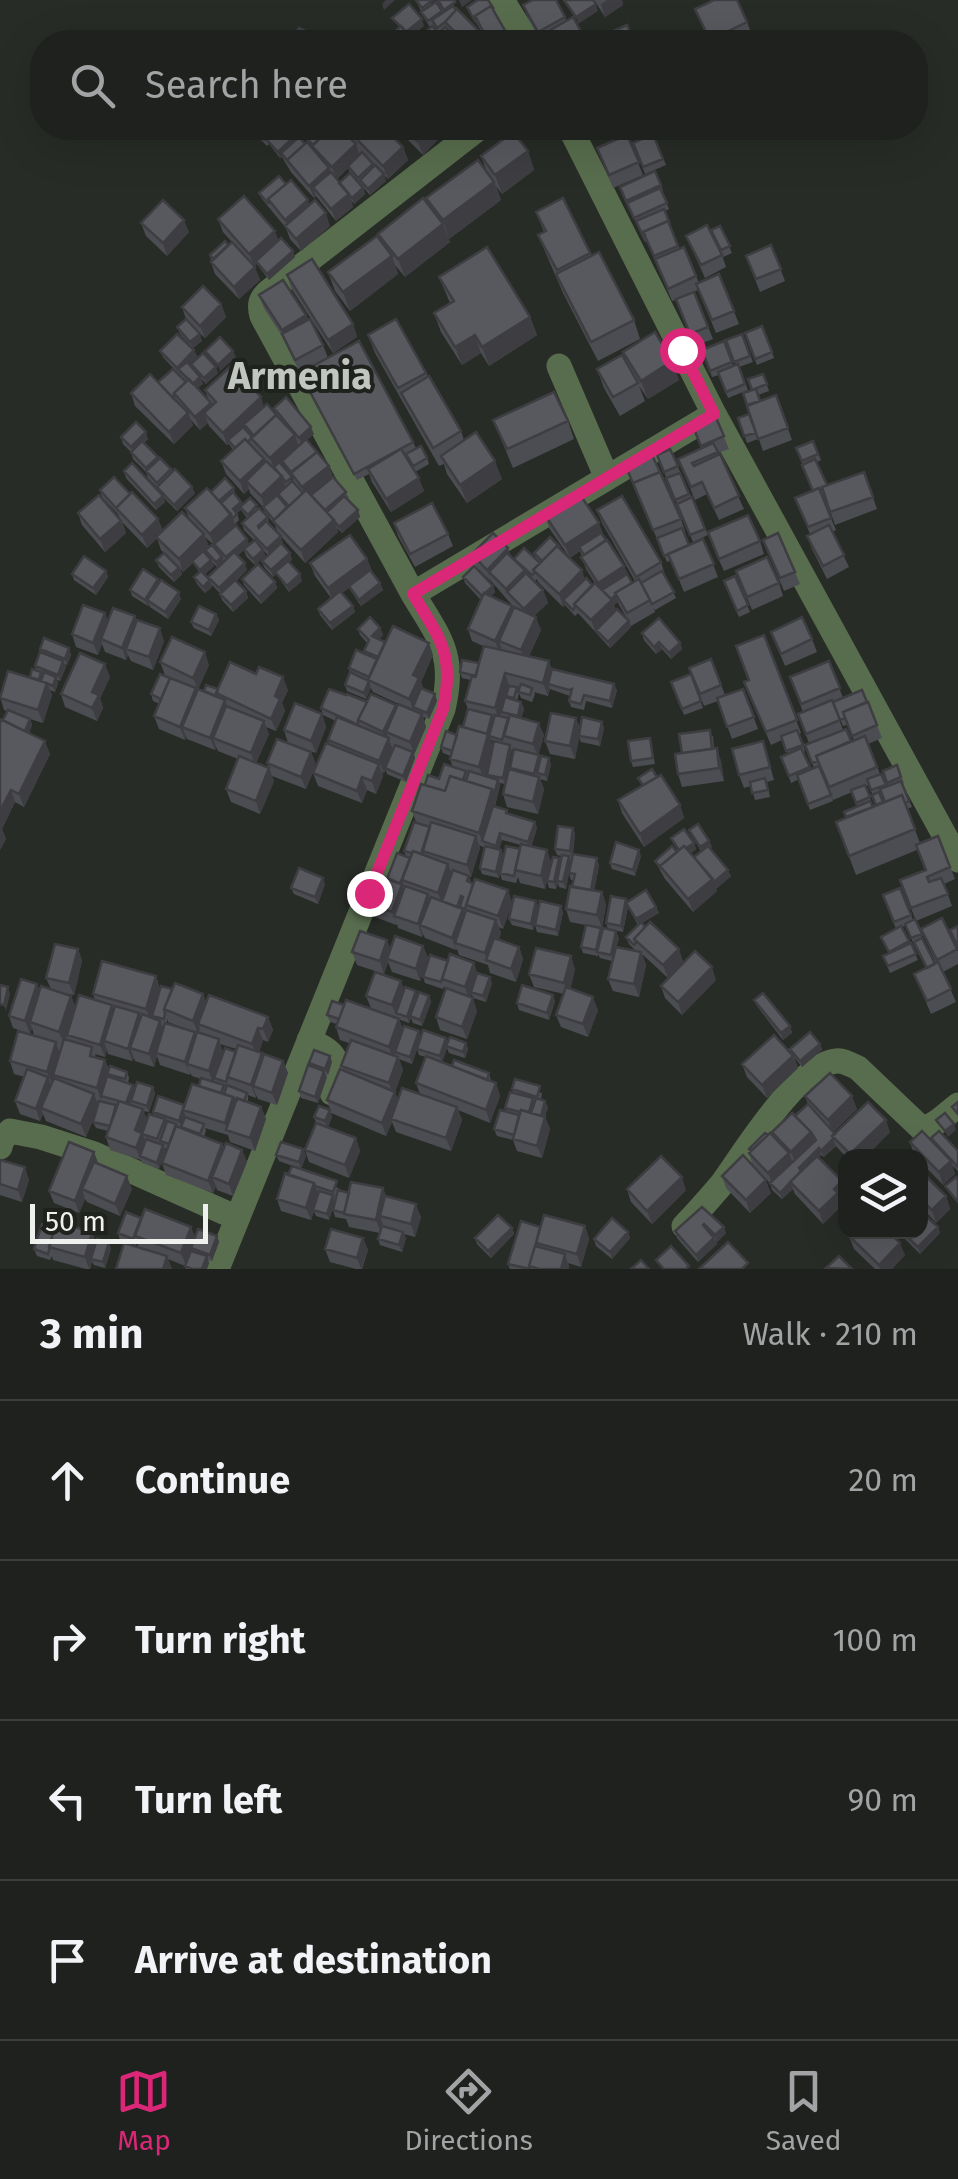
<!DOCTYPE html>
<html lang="en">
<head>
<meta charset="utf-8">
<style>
	body { margin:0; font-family:"Fira Sans",sans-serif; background:#262926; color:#f1f3f6 }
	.controls { position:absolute; right:30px; bottom:30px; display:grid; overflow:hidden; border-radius:20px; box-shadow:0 10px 40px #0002 }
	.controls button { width:90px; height:90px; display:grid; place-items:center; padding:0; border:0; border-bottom:2px solid #3c3e3b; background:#1e211d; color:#f1f3f6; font:50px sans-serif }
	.scale { position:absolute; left:30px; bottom:25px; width:178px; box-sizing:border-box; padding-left:10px; border:5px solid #eff1ee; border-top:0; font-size:28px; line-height:35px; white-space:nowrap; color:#eff1ee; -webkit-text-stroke:8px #1f221d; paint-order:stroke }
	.stop { position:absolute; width:30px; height:30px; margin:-22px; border:8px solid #db2777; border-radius:50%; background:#fff }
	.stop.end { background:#db2777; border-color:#fff; box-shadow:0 2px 10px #0008 }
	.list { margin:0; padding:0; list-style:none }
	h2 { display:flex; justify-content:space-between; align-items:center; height:130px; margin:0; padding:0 40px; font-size:42px }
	h2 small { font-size:32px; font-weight:400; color:#a1a3a4 }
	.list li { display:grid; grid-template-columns:65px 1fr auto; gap:30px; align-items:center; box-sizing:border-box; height:160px; padding:0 40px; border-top:2px solid #3c3e3b }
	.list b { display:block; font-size:38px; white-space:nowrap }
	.list em { font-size:32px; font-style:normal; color:#a1a3a4 }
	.icon { flex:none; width:55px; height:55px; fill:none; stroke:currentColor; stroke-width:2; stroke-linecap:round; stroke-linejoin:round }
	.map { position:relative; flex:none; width:958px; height:1269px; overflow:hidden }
	.search { position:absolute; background:#1e211d; box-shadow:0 10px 40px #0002; left:30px; right:30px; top:30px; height:110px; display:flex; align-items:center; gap:25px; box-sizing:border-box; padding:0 35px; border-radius:40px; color:#a1a3a4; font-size:38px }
	.sheet { height:770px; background:#1e211d }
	nav { display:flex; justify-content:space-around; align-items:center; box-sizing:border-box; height:140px; border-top:2px solid #3c3e3b; background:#1e211d; font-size:28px; color:#a1a3a4 }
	nav a { display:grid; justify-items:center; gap:5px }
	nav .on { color:#db2777 }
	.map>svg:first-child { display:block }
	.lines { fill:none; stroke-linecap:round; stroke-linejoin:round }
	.minor { stroke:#586d4d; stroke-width:25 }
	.wall { fill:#4c4d52; fill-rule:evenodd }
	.shaded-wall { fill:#3e3e42 }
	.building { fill:#58595f; stroke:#3e3e42; stroke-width:2.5 }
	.route { stroke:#db2777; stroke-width:12 }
	.labels { text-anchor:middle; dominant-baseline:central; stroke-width:8; stroke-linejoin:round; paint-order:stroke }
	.quarter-label { font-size:38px; font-weight:bold; fill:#c2c6c0; stroke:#1f221d }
</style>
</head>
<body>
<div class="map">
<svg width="958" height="1269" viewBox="0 0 958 1269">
	<rect width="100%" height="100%" fill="#282c27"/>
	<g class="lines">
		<path class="minor" d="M502,0L528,42
			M570,128L714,414L958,860
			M559,366L607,478
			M413,594L262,316C259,305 260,300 268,292L479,128
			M309,1040C340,1055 340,1061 332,1093
			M0,1147L2,1140L10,1131L41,1137L94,1154L237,1218
			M684,1226C697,1213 709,1199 721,1185C743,1155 797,1065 836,1061C844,1060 851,1065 858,1068L921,1128C935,1128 947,1113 958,1105
			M217,1269L443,709C456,655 440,639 413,594L714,414"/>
	</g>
	<path class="wall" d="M416,0L437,5L442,13L444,12L437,0L458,8L456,10L484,36L467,7L508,36L510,42H487L486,40L487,42H423L421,37L430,27L424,18Z
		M594,0H622L623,5L605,17Z
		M523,5L565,17L566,21L585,39L586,42H541L528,18Z
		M695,9L747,22L752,35L738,41L739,42H710Z
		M252,128L298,138L305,144H308L307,139L318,128H384L403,147L408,160L388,179L384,175L386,181L370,195L350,173L348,168L337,179L339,183L363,188L365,194L354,204L351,200L353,207L336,221L316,196L314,198L291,172L282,157L280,158L269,144L267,146L253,132Z
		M390,128H442L444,133L423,155L405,137L403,133L400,137Z
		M608,128H625L612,135Z
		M653,134L666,165L645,174L633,143Z
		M627,135L643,175L613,188L597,148Z
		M528,151L534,170L502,194L496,186L501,200L449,239L447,236L450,242L405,277L395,265L398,274L350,311L335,291L328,272L381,242L378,234L430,207L426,198L486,170L481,156Z
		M286,184L330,226L301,251L290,239L286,228L262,199L259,193Z
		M661,185L663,191L662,192L669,209L665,211L679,248L684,247L699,283L719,274L739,324L716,333L698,290L686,295L694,292L713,339L694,346L676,300L672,301L647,241L645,242L620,187Z
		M563,198L592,256L634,320L640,339L598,361L563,293L538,235L544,232L536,212Z
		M218,219L279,241L295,257L269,280L257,264L254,266L260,280L239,299L215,274L211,262L210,255L228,245L242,253L223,232Z
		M141,223L189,232L167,256L146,236Z
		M720,226L732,253L723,257L711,230Z
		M686,236L722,255L726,267L705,278Z
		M771,245L785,281L760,292L746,256Z
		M287,275L353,324L357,337L333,353L291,288Z
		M439,277L530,317L537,335L489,366L481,353L462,365L441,332L434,313L450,303Z
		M259,295L306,315L323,345L328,358L413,442L416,448L405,454L427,458L429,464L415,472L424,491L391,512L372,482L369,474L357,480L303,379L282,336L264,308Z
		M221,304L226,317L205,338L193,327L202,341L193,348L180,334L177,327L186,319L182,307Z
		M762,326L774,358L757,365L745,333Z
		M742,334L753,362L739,367L748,390L728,398L719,375L712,377L702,350L724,341L733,366L736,365L726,340Z
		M368,335L426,373L461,431L464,440L502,479L467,503L447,474L444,464L439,466L375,353Z
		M194,350L197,357L189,364L193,369L191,364L218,373L206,384L201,378L203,384L197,388L209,401L205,390L264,406L276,414L274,408L314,434L307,440L329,466L333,477L346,492L349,498L348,499L358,510L360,517L342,533L337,528L338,532L305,563L278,533L275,525L265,513L263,507L250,493L249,489L244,494L226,474L221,461L233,450L229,444L227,445L209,426L208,423L200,430L190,419L193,425L174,444L135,406L131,393L158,382H186L163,357L160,351ZM283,463L292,477L295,485L281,465Z
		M623,352L679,380L648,399L639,386L645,401L620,416L604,388L597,369L627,364Z
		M763,374L769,391L758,395L760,401L776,395L792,440L763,451L743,393L752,390Z
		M714,413L729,449L718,453L744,509L719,520L707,494L695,500L678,459L702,448L691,422Z
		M749,414L758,439L747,443L738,418Z
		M493,420L568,421L574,439L513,468Z
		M121,437L148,439L144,443L195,493L177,511L163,497L165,502L156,510L126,478L124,471L159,492L157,487L148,478L146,472L133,459L131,452L123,444Z
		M813,441L821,460L817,462L827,485L864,472L877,509L835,525L825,496L822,497L836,530L832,532L849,567L827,579L812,549L807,536L810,534L795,498L813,491L796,448Z
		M670,449L708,535L693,542L657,455Z
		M626,467L681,519L685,531L684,532L689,545L703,539L718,577L684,592L671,560L667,562Z
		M234,488L235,495L242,506L258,508L268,517L269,524L281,536L282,544L290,553L292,560L289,562L302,581L289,592L276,574L273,577L264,567L262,561L268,555L263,550L255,565L246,556L244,550L237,556L247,570L236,581L246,591L248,598L233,612L222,600L220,593L211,584L212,587L205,593L197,584L194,577L199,572L193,563L183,572L180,568L182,574L174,582L159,567L156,560L175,563L161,550L157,538L147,548L122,522L126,533L105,552L82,525L78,513L120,519L118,514L102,497L100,490L130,494L158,519L163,531L190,520L185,508L211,492ZM241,510L247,518L242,523L244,530L254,540L250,545L234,523L235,524L239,520L237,513ZM205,537L215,546L216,549L209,547ZM212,562L218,568L209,580L205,574L214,566Z
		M597,510L661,562L665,575L676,598L655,610L654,608L655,612L631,626L629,622L631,627L610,648L578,613L575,616L565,605L563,607L538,582L537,579L535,581L543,590L548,603L534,616L541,630L529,656L552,669L617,690L612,708L586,701L584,710L571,707L569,701L570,696L550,689L548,696L534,692L535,694L532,702L521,698L519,693L517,701L521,702L524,709L521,718L544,735L538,755L540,759L551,764L547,781L540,779L544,789L538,814L507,807L503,794L514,750L512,749L505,784L499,783L500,786L495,806L507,810L508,813L537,828L531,847L547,850L551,863L545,889L520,883L518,877L516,883L502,880L500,873L501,870L499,878L482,874L480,868L485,848L479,845L480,848L471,877H469L471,883L508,890L512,903L503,929L499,927L501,933L499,939L519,947L523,959L516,982L490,973L488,965L459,955L457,949L456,950L425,938L423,934L422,937L398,928L397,924L396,925L375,917L370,904L387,879L406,856L404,851L416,822L412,811L425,785L439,779L453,767L450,759L451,756L443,753L441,747L457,735L463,727L468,709L465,701L471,680L462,678L460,672L479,663L483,646L472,641L468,629L481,600L465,583L463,577L493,586L495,592L491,596L512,605L492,582L476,567L472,554L511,557L514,560L536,559L534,553L560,549L585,579L592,585L595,583L586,569L580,551L570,558L549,528L545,515L604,536L624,566L632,583L635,581L602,523ZM618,602L619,605L628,620L616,610L614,605ZM490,738L494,743L488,777L485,776L493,747ZM502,840L521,845L520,849L504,856L501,850L499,849Z
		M394,523L448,534L453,546L415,567L398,536Z
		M763,540L795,572L800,584L784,591Z
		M760,541L764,554L724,571L712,545Z
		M367,559L372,571L380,583L383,590L361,606L349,588L342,593L353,606L355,612L332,630L320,615L318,609L331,598L315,576L310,563Z
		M106,571L108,577L96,595L74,580L72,574Z
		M736,571L779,583L783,596L752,610Z
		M735,576L750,612L739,617L724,581Z
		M242,579L275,582L277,588L261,604L244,585Z
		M160,582L181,599L168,619L150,607L149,604L148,606L132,596L130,590Z
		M105,613L108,622L136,621L164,641L153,670L131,661L128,655L126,660L105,652L102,644L98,655L76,647L72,634Z
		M216,614L219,620L211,636L194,628L191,622Z
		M380,628L383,635L379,639L433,655L421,682L423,689L435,694L437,701L429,719L423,717L426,727L414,754L415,758L406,782L387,774L386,770L384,773L382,772L383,776L376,794L367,790L362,803L318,786L313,773L329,744L328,740L336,721L323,715L321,708L346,695L397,708L405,707L373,692L371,688L366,699L347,691L345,685L350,672L349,668L365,654L364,651L367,643L360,635L358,629Z
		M771,632L812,639L817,652L785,666Z
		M642,633L680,643L682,649L671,659L662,649L656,654L644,640Z
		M764,635L801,733L799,734L805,751L803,752L810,769L814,768L805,745L809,743L798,714L803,712L790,677L829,661L843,698L868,702L882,738L868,744L880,774H881L886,787L888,786L883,771L897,765L904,783L902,784L912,807L907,809L920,843L938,836L955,879L944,884L952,906L916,921L900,880L925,870L917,850L856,875L836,822L846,817L857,806L852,792L833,800L821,767L833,801L810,810L799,779L791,783L784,763L788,754L782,740L771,745L744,682L748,680ZM834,705L843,726L847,725L854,740L851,741L843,730ZM869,785L876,805L873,807L866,786Z
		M69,648L71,655L67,665L65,664L66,667L60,681L57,680L58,683L55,692L50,690L52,695L43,723L30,719L32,725L29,733L50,754L24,807L15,802L2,829L6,839L0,850L3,720L7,711L4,710L0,696L30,677L36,670L35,666L41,652L40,649Z
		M711,659L725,695L743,689L758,729L732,739L718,701L704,706L689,668Z
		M160,662L209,665L198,689L204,691L218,689L288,690L282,703L285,711L276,731L266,727L269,734L256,763L269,768L267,763L311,752L316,765L306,789L272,776L274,781L260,814L231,802L226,789L238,759L218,751L216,747L215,750L187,739L186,736L185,740L159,729L154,716L160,704L153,701L151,694L173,679L165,675Z
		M691,674L703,708L684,715L671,682Z
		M110,677L100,698L103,708L97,721L65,707L61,694Z
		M322,714L326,727L316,753L288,743L284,730Z
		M576,718L580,729L602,722L604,728L600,746L581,742L579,737L575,759L550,754L545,741Z
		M713,736L714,748L721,761L724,781L682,787L678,774L682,753Z
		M650,738L655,764L633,767L631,761Z
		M763,741L774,780L767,782L770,797L755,800L751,786L744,788L739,775Z
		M638,778L680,805L684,818L644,847L622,813L618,800L642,786Z
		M573,828L575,834L573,854L599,865L594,891L602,892L606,905L602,928L570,922L566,909L573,880H571L569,873L566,889L559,887L558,883L556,889L549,888L547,881L559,858L561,862L562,856L557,855L555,849Z
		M689,830L709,841L712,847L710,848L731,876L716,889L717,891L693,912L665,879L655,861L678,851L671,838L694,843L696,849L691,853L694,857L701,851Z
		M641,856L635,876L612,869L610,863Z
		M325,884L318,904L294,894L291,888Z
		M900,888L913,920L935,964L936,963L921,929L958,951V964L943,972L956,1002L931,1014L914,974L926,968L914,945L906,925L902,927L918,960L890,973L883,956L889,953L881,937L896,929L883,895Z
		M536,901L538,907L563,912L558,936L537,932L535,925L536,920L533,930L512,925L509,919Z
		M627,902L656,907L659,913L642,923L683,961L668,978L642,954L646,965L639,997L613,991L608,979L612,961L600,958L598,954V956L583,953L581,947L602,932L619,938L616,947L636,951L629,944L626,937L638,925L628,907L623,932L608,929L606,923Z
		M55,944L78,949L82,961L74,995L64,993L71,996L75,1007L79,995L95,1000L93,994L102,961L156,976L160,989L161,986L172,989L175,983L203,994L206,1002L209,995L268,1017L273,1030L268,1042L263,1040L259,1052L262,1053L263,1057L264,1054L283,1061L288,1073L277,1105L258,1099L256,1095V1098L248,1095V1102L261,1107L266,1119L255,1151L230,1142L228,1135L205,1128L206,1130L204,1137L222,1144L224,1148L226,1143L242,1150L247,1162L233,1196L217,1190L216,1186L213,1193L166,1175L162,1163L167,1149L164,1148L166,1151L159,1169L142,1163L141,1160L110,1150L106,1137L108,1131L96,1128L93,1122L95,1115L86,1137L46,1121L43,1114L40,1121L20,1114L15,1101L25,1077L14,1074L10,1061L18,1031L55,1041L34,1035L32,1028L30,1034L13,1028L9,1016L21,979L37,984L40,992L41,986L51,989L46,978ZM168,1019V1022L197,1033L196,1036L195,1032L166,1024ZM220,1044L236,1049V1052L225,1048L223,1054ZM107,1050L108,1054L132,1061L134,1058L135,1061L154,1067L157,1056L160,1065L190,1075V1073L192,1076L201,1079L199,1086L192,1084L184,1105L158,1096L153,1112L154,1115L149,1114L147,1120L143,1111L149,1112L155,1094L153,1087L137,1082L135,1090L133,1085L128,1083L129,1078L127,1072L110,1066L109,1070L105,1060L96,1057L95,1054L105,1057Z
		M423,946L428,958L420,981L392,972L388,962L384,974L357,965L352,952Z
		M575,969L570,989L598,1010L588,1037L561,1027L556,1015L564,994L534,987L529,974Z
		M477,973L492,983L486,1002L473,998L472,994L470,997L477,1011L467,1039L440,1030L436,1017L445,989L444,986L443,989L425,983L423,977Z
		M716,980L682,1015L665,998L661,986Z
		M401,981L404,990L418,995L429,996L431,1002L422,1026L413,1023L411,1018L409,1023L398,1019L397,1017L371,1008L366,996Z
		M754,1000L790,1026L792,1033L783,1040L757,1006Z
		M555,1001L549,1020L519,1010L517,1003Z
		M344,1005L399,1019L403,1030L419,1031L421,1037L446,1038L448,1043H466L468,1049L465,1058L449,1053L447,1048L442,1062L452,1066L489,1073L491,1081L496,1083L500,1096L490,1123L458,1110L462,1120L451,1151L396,1132L392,1122L386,1136L331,1113L327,1100L343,1070L341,1066L349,1043L340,1040L336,1027L337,1024L330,1022L327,1015ZM417,1049L419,1055L426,1057L416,1083L420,1094L398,1100L395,1092L403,1070L399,1059L412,1064Z
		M820,1044L822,1050L802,1067L794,1057L798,1068L767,1098L747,1077L742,1064L791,1054L790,1049Z
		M332,1062L328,1075L326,1074L327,1077L318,1103L301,1098L299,1091L310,1066L309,1063Z
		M512,1089L542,1093L541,1100L548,1107L545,1117L550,1129L542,1158L517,1151L513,1140L497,1136L494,1129L507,1112L505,1108L513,1092Z
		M805,1096L857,1109L833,1132L835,1134L890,1132L869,1153L872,1156L846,1157L836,1146L824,1157L821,1155L819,1157L842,1181L846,1192V1195L840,1200L842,1205L823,1224L795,1194L793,1189L782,1199L772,1190L770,1183L753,1166L749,1153L750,1152L749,1149L768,1135L774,1138L772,1132L808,1104Z
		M330,1110L332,1117L328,1127L356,1138L360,1151L349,1178L309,1162L305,1150L316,1123L314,1117Z
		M931,1138L958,1151V1171L952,1165L955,1174L943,1185L920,1161V1156H917L914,1154L910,1142H932Z
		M303,1149L306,1156L301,1169L279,1161L276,1155Z
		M0,1160L29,1180L22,1202L0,1195Z
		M920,1170L946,1196L950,1209L936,1223L926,1212L928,1218L938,1227L940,1233L920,1254L898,1232H920Z
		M285,1173L339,1188L338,1190L349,1193L383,1188L386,1196L421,1217L415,1237L404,1234L406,1238L402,1252L380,1245L378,1239L380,1233L349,1227L346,1219L335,1217L333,1210L335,1202L329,1220L316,1216L314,1211L311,1220L281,1211L277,1199Z
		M722,1176L771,1193L750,1213L726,1188Z
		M132,1189L120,1216L87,1202L85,1199L79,1213L54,1203L49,1191Z
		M627,1189L686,1190L652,1224L631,1202Z
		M702,1207L726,1233L717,1242L715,1239L717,1244L698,1262L677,1238L675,1231Z
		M585,1226L589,1239L581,1267L568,1263L569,1269H510L508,1264L540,1227Z
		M512,1228L514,1234L491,1258L477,1244L475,1238Z
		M628,1232L630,1238L612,1259L596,1246L594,1239Z
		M118,1233L195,1238L217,1236L219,1242L212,1261L208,1260L209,1263L207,1269H186L185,1266L168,1259L172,1269L139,1248L137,1242L136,1245L120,1240Z
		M849,1236L905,1255L892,1269H875L854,1249Z
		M363,1238L368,1250L362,1269H356L330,1262L325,1249Z
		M96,1242L111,1249L105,1268L94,1265L92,1261L90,1269H86L53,1260L52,1256L50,1260L37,1256L34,1249Z"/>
	<path class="shaded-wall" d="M386,0H395L384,10L382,4Z
		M459,0H472L462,7Z
		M607,0H622L623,5L605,17L601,4Z
		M596,4L598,11L578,24L576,17Z
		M422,19L424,26L407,40L405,34Z
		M396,128H401L403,133L400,137Z
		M433,128H442L444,133L423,155L418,142Z
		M297,134L299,141L281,153L282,157L280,158L278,152Z
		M356,144L360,157L337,179L332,167Z
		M403,147L408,160L388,179L383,166Z
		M528,151L534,170L502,194L495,175Z
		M329,168L334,181L313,187L316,196L314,198L309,186Z
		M384,174L386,181L370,195L368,189Z
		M494,182L501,200L449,239L443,220Z
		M363,188L365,194L354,204L352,198Z
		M349,194L353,207L336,221L331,209Z
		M308,200L312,213L289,232L285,220Z
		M326,213L330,226L301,251L296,239Z
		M184,220L189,232L167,256L163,243Z
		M443,224L450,242L405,277L398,259Z
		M275,231L280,244L254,266L249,254Z
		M293,251L295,257L269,280L267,274Z
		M392,256L398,274L350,311L343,292Z
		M255,267L260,280L239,299L234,287Z
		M221,304L226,317L205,338L200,326Z
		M306,315L310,328L287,343L282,330Z
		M530,317L537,335L489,366L482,347Z
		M353,324L357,337L333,353L328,340Z
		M200,334L202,341L193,348L190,342Z
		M475,335L481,353L462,365L455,347Z
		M194,350L197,357L181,372L178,369L179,374L177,368Z
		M233,351L236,357L220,371L218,365Z
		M672,361L679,380L648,399L641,381Z
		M216,367L218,373L206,384L204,378Z
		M200,377L203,384L194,391L192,385Z
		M261,397L265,410L244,424L245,428L230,443L228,440L229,444L227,445L223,433Z
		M211,403L215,415L204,413L208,423L200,430L195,417Z
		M188,413L193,425L174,444L169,432Z
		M311,427L314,434L302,444L299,438Z
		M146,432L148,439L133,454L131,447Z
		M295,435L299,447L275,471L270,458Z
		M264,459L268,471L246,481L249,489L244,494L240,481Z
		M495,461L502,479L467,503L460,485Z
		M329,466L334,479L307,500L302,487Z
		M282,476L286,489L265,509L261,496Z
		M419,478L424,491L391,512L386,499Z
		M192,487L195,493L177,511L174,505Z
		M163,496L165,502L156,510L154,504Z
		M241,502L243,508L235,515L233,509Z
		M358,510L360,517L342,533L339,527Z
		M231,514L236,527L214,547L210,534Z
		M158,519L163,532L147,548L142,535Z
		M334,520L338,532L305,563L301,550Z
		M121,521L126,533L105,552L100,539Z
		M599,523L604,536L579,547L580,551L570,558L565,545Z
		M204,534L209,547L183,572L179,559Z
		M281,536L283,543L269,556L267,549Z
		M247,539L250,545L228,564L226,557Z
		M508,548L513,561L489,572L492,582L487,570Z
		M263,550L266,556L255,565L253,559Z
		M290,553L292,560L273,577L271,570Z
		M222,557L225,563L218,569L216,562Z
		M367,559L372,572L332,600L328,588Z
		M211,560L214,566L203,576L200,570Z
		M245,563L247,570L221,594L219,588Z
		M624,566L629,578L603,595L598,583Z
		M179,568L182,574L174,582L171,575Z
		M525,570L529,583L507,593L506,589Z
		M582,570L586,583L563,600L565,605L563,607L559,594Z
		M106,571L108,577L96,595L93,588Z
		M300,574L302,581L289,592L287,586Z
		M158,579L161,585L147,600L149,604L148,606L145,600Z
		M210,580L212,587L205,593L203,587Z
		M275,582L277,588L261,604L259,597Z
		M380,583L383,590L361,606L359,600Z
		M493,586L495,592L484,603L482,596Z
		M543,590L548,603L528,622L524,609Z
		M246,591L248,598L233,612L231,605Z
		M179,592L181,599L168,619L165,612Z
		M616,596L618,602L614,605L616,612L596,633L591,620L609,600Z
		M353,606L355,612L332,630L330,623Z
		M512,606L517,618L499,641L502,649L500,654L495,641Z
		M105,613L109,626L101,639L102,644L98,655L93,643Z
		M216,614L219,620L211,636L209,630Z
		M135,616L139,628L126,649L128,655L126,660L122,648Z
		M536,617L541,630L526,663L521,650Z
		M629,621L631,627L610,648L608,642Z
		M160,628L164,641L153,670L149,657Z
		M380,628L383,635L375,642L372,636Z
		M659,642L662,649L656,654L654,647Z
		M429,643L433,655L421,682L424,690L413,707L414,711L409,699L413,675Z
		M680,643L682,649L671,659L669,653Z
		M69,648L71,655L67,665L65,659Z
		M205,652L209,665L198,690L193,678Z
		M63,661L66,667L60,681L58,675Z
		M549,661L554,674L548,684L550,689L548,696L543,683Z
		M105,664L110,677L100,698L103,708L97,721L92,708V692Z
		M505,673L509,685L499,721L495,708Z
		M56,677L58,683L55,692L53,686Z
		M283,677L288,690L282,703L285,711L276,731L271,719L275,696Z
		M369,681L371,688L366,699L364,693Z
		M47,683L52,695L43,723L38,710Z
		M614,684L617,690L612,708L610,701Z
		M196,688L201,701L182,727L186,736L185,740L180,727Z
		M435,694L437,701L429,719L427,713Z
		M225,700L230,713L213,738L216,747L215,750L210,738Z
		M521,702L524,709L520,723L518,716Z
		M396,705L400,717L386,732L393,750L384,773L379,761L387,742L383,732Z
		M322,714L326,727L316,753L311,741Z
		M422,714L426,727L414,755L410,742Z
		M492,715L494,721L490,738L493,747L484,779L479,767Z
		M576,718L581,730L575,759L570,746Z
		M30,719L32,725L27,737L25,731Z
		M264,721L269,734L255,766L251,753Z
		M602,722L604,728L600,746L598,739Z
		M539,723L544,735L538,757L533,744Z
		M45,741L50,754L24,807L19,794Z
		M510,745L512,751L505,784L503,778Z
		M717,748L721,761L724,781L719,768Z
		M311,752L316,765L306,789L301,777Z
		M413,752L415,758L406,782L403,776Z
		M549,758L551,764L547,781L545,775Z
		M379,764L383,776L376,794L372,781Z
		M269,768L274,781L260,814L256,801Z
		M362,777L367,790L362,803L357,791Z
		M539,777L544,789L538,814L533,802Z
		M498,780L500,786L485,842L482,841L479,833L492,789Z
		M11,790L15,802L2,829L6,839L0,850V811Z
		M680,805L684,818L644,847L640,834Z
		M535,822L537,828L530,848L528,842Z
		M573,828L575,834L572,857L570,851Z
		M500,833L502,840L498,852L496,846Z
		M476,836L480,848L471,877L467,865Z
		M709,841L712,847L703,853L700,847Z
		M694,843L696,849L683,859L681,852Z
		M501,850L504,856L499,878L496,872Z
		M547,850L551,863L545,889L541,876Z
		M639,850L641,856L635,876L633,870Z
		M569,856L571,863L566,889L563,882Z
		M559,858L562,865L556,889L554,882Z
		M597,858L599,865L593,899L591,893Z
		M448,864L453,876L442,905L438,893Z
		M728,870L731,876L716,889L717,891L693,912L688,899L713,879Z
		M323,878L325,884L318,904L315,897Z
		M402,880L404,886L394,916L396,925L392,912Z
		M508,890L512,903L503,929L498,916Z
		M602,892L606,905L602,928L597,915Z
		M428,894L433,907L420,925L423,934L422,937L418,924Z
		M626,899L628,905L623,932L621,926Z
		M536,901L539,908L533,930L531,924Z
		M561,906L563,912L558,936L556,930Z
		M656,907L659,913L639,925L636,919Z
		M463,909L467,921L455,943L456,950L452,938Z
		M496,920L501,933L491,962L487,960L485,953Z
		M616,931L619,938L613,961L611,955Z
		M387,940L392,952L387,959L388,962L384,974L380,961Z
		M423,946L428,958L420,981L416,969Z
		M519,947L523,959L516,982L511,969Z
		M78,949L82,961L74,995L69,983Z
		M679,949L683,961L668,978L663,965Z
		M641,952L646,965L639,997L634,984Z
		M571,956L575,969L569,996L564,983Z
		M474,963L478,975L469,1000L465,987Z
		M712,967L716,980L682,1015L678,1002Z
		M156,976L160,989L151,1021L146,1009Z
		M490,977L492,983L486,1002L483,996Z
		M401,981L405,993L396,1013L397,1017L392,1005Z
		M37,984L42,997L30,1022L32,1028L30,1034L25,1021Z
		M8,987L10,994L6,1011L4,1005Z
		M416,991L418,997L409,1023L407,1017Z
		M203,994L208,1006L198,1024L200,1028L198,1033L193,1021Z
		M553,995L555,1001L549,1020L547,1013Z
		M71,996L76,1008L64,1044L59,1032Z
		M429,996L431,1002L422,1026L420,1020Z
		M593,997L598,1010L588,1037L583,1024Z
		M473,998L477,1011L467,1039L462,1027Z
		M112,1005L117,1018L104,1041L107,1050L105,1057L100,1045Z
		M139,1013L144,1026L130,1048L134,1058L132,1061L128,1049Z
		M268,1017L273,1030L268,1042L263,1029Z
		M399,1019L403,1032L393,1059L389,1047Z
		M160,1021L165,1033L156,1053L157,1056L154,1067L149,1054Z
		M790,1026L792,1033L783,1040L781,1033Z
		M258,1028L263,1040L257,1057L252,1044Z
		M419,1031L421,1038L412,1064L410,1057Z
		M195,1032L199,1045L187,1064L190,1075L185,1062Z
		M446,1038L448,1045L442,1063L440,1056Z
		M219,1039L223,1052L213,1084L209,1071Z
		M56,1042L60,1054L52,1084L47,1072Z
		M466,1043L468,1049L465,1058L463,1052Z
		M820,1044L822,1050L802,1067L800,1061Z
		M262,1053L266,1065L253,1086L256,1095V1098L251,1085Z
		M330,1056L332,1062L328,1075L325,1069Z
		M793,1056L798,1068L767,1098L762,1085Z
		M398,1057L403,1070L395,1092L399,1105L391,1119L392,1122L386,1136L382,1123L393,1095L389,1083Z
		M105,1060L109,1072L101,1100L97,1088Z
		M283,1061L288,1073L277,1105L272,1093Z
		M324,1071L327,1077L318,1103L315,1097Z
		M48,1077L53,1090L41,1108L43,1114L40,1121L36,1109Z
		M496,1083L500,1096L490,1123L486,1110Z
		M133,1085L135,1091L128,1111L126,1104Z
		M153,1087L155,1094L149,1112L147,1106Z
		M94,1094L99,1106L86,1137L81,1124Z
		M852,1096L857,1109L832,1132L828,1120Z
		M233,1097L238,1109L227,1130L225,1123Z
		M545,1101L548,1107L543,1122L541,1116Z
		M261,1107L266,1119L255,1151L250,1138Z
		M457,1107L462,1120L451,1151L446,1138Z
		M143,1109L148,1122L143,1135L146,1145L140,1156L141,1161L136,1148L135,1130Z
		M183,1110L185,1115L181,1127L179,1121Z
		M330,1110L332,1117L327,1128L325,1121Z
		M545,1117L550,1129L542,1158L537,1146Z
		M886,1120L890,1132L865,1156H851L850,1154Z
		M954,1124L956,1130L948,1137L945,1131Z
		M811,1132L816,1145L796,1164L791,1152Z
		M356,1138L360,1151L349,1178L345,1165Z
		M833,1139L836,1146L824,1157L821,1151Z
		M222,1144L227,1157L212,1177L216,1186L213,1193L208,1181Z
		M163,1145L166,1151L159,1169L157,1163Z
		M819,1148L821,1155L802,1173L799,1168Z
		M303,1149L306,1156L301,1169L299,1162Z
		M242,1150L247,1162L233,1196L229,1184Z
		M94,1152L99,1165L82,1189L85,1199L79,1213L75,1201Z
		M789,1153L794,1166L773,1186L768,1173Z
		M951,1161L955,1174L943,1185L939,1172Z
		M25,1167L29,1180L22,1202L18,1190Z
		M127,1176L132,1189L120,1216L115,1204Z
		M682,1177L686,1190L652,1224L647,1211Z
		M766,1180L771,1193L750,1213L746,1200Z
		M842,1181L846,1192V1195L840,1200L842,1205L823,1224L819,1211L834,1189Z
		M790,1182L793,1189L782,1199L780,1193Z
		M314,1183L319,1195L311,1220L306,1208Z
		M383,1188L388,1201L380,1216L383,1225L381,1233L376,1220Z
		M333,1195L335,1201L329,1220L327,1214Z
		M946,1196L950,1209L936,1223L932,1210Z
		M416,1204L421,1217L415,1237L411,1224Z
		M925,1209L929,1221L920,1230V1213Z
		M585,1226L589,1239L581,1267L577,1254Z
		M191,1227L196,1239L186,1266L181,1253Z
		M724,1227L726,1233L717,1242L715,1235Z
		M938,1227L940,1233L920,1254L918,1247Z
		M512,1228L514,1234L491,1258L488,1251Z
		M92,1232L97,1245L89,1269L85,1257Z
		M403,1232L406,1238L402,1252L399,1245Z
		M628,1232L630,1238L612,1259L610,1252Z
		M217,1236L219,1242L212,1261L210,1255Z
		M363,1238L368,1250L361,1269L357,1258Z
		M714,1238L717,1244L698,1262L696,1255Z
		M109,1242L111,1249L105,1268L103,1262Z
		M900,1243L905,1255L892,1269H880L879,1265Z
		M565,1254L569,1266V1269H561Z
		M167,1256L172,1269H163Z
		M207,1256L209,1263L207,1269H202Z"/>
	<path class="building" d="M416,0H433L422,8Z
		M438,0H454L455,2L444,10Z
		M478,0H488L494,9L491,6L475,16L477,19L475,21L467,7Z
		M533,0H556L565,17L538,32L523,5Z
		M564,0H593L596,4L576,17Z
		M714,0H737L747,22L710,40L695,9Z
		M436,2L442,11L428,21L421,12Z
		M409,4L422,19L406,32L392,18Z
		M453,6L456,10L445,22L437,28L432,20Z
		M491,6L508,36L495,42H489L475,16Z
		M457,9L485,37L480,42H465L445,22Z
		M573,17L585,39L579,42H546L542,35Z
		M627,25L634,42H613L609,33Z
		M401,26L416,42H383Z
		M432,26L439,33L430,42H427L421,37Z
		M445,27L462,42H430Z
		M299,28L328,42H291Z
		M414,33L423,41L421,42H416L411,37Z
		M604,34L608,42H590L589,41Z
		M736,37L739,42H725Z
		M252,128H277L264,140Z
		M280,128H291L297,134L278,152L267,140Z
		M318,128H331L313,145L307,139Z
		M331,128H340L356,144L332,167L312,146Z
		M348,128H384L403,147L383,166L347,129Z
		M403,128H433L418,142Z
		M513,132L528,151L495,175L481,156Z
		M653,134L663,159L643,167L633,143Z
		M627,135L639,162L609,175L597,148Z
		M299,137L305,144L287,160L281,153Z
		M307,142L329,168L309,186L287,160Z
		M362,152L373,164L358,178L348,166Z
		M478,160L494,182L443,220L426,198Z
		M375,165L384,174L368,189L360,180Z
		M655,171L661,185L626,201L620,187Z
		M331,172L349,194L331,209L313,187Z
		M350,173L363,188L352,198L339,183Z
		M279,176L286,184L268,199L270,202L268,203L259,193Z
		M291,180L308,200L285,220L268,199Z
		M660,188L667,203L634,218L627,203Z
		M244,196L275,231L249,254L218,219Z
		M423,198L443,224L398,259L378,234Z
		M563,198L590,253L557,270L538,235L546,231L536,212Z
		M163,200L184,220L163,243L141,223Z
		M315,200L326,213L296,239L285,226Z
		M664,209L670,224L668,221L643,232L645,235L643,236L636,221Z
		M668,221L678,246L654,256L643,232Z
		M707,225L722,255L701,265L686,236Z
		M720,226L730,246L721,250L711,230Z
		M377,236L392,256L343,292L328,272Z
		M281,238L293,251L267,274L256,261Z
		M225,241L228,245L213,259L210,255Z
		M232,242L255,267L234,287L211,262Z
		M771,245L781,269L756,279L746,256Z
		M487,247L530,317L482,347L475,335L455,347L434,313L454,301L439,277Z
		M684,247L696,276L668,289L655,259Z
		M599,252L634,320L591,342L556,274Z
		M312,259L353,324L328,340L287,275Z
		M719,274L734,311L712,320L696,284Z
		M283,280L306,315L282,330L259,295Z
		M203,286L221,304L200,326L182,307Z
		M694,292L708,327L690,334L676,299Z
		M186,319L200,334L190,342L177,327Z
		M310,319L323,345L295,360L282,334Z
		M396,319L426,373L398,388L368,335Z
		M762,326L772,352L755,359L745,333Z
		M655,332L672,361L641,381L623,352Z
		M177,334L194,350L177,368L160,351Z
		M742,334L750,356L734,362L726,340Z
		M220,337L233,351L218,365L205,351Z
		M359,341L413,442L354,474L300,373Z
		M724,341L732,362L710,371L702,350Z
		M203,353L216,367L204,378L191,364Z
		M622,355L638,383L613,397L597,369Z
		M187,362L200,377L193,384L178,369Z
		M738,364L745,384L726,392L718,372Z
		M231,366L261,397L223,433L204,413L216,402L205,390Z
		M173,369L186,382L174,393V399L158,382Z
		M150,374L188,413L169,432L131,393Z
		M763,374L767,384L752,390L748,379Z
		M429,376L461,431L433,448L401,393Z
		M189,379L211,403L195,417L174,393Z
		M756,389L760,401L747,405L743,393Z
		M554,392L568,421L507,449L493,420Z
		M776,395L788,428L758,439L747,406Z
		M286,397L311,427L299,438L274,408Z
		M267,404L278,417L276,415L254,436L244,424Z
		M714,413L724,436L701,446L691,422Z
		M749,414L756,433L744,436L738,418Z
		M276,415L295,435L270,458L251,438Z
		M136,422L146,432L131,447L121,437Z
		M243,427L252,437L248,442L245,439L235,448L228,440Z
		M476,432L495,461L460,485L441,456Z
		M245,439L264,459L240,481L221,461Z
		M306,439L317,452L291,472L282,461Z
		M142,441L158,457L146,468L131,452Z
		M813,441L818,454L802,461L796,448Z
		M713,443L718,452L692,463L694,466L720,454L739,496L714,508L702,482L691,487L678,459Z
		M421,446L427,458L413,466L406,454Z
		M401,449L419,478L386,499L368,469Z
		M670,449L678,466L664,472L657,455Z
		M317,452L329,466L302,487L291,473Z
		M652,455L660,472L633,483L626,467Z
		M160,458L171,469L157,483L146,471Z
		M815,459L827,485L822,487V489L820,491L819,488L813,491L802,465Z
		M266,461L282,476L261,496L246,481Z
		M279,462L292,477L286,482L274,467Z
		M132,463L163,496L154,504L124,471Z
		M175,469L192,487L174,505L157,487Z
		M660,472L681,519L653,530L633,483Z
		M864,472L873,497L830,512L822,487Z
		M680,473L689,494L675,500L666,478Z
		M114,477L130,494L116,508L100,490Z
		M333,477L346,492L325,510L311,495Z
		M225,478L234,488L219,501L211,492Z
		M292,481L303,493L289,506L278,494Z
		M207,488L231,514L210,534L185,508Z
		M819,488L831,518L808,527L795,498Z
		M306,490L334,520L301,550L273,521Z
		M132,492L158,519L142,535L116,508Z
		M233,492L241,502L233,509L237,514L233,518L221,503Z
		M579,493L599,523L565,545L545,515Z
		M99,495L121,521L100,539L78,513Z
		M277,495L287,507L274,520L263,507Z
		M344,496L358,510L339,527L327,512Z
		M622,496L661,562L636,577L597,510Z
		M692,497L705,529L690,535L677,504Z
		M250,498L257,505L248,515L240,507Z
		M432,503L448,534L410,554L394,523Z
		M259,508L268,517L258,526L259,528L266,521L281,536L267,549L242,523Z
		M182,512L204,534L179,559L156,537Z
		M748,515L760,541L719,559L708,532Z
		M236,525L247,539L226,557L214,544Z
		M829,525L844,555L823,566L807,536Z
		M682,528L689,545L664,556L657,538Z
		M493,533L508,548L487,570L472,554Z
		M601,533L606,540L584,555L579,547Z
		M778,533L795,572L780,578L763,540Z
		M350,535L367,559L328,588L310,563Z
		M550,537L559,546H557L542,561L534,553Z
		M703,539L714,564L679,579L668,554Z
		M255,540L263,550L253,559L244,549Z
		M607,540L624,566L598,583L581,557Z
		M281,543L290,553L271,570L262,561Z
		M212,545L222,557L216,562L205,550Z
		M557,546L582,570L559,594L533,570Z
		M524,548L540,563L533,570L535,572L532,575L514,559Z
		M203,551L211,560L200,570L192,561Z
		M234,552L245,563L219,588L208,577Z
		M164,553L179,568L171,575L156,560Z
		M507,553L525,570L506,589L489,572Z
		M84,556L106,571L93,588L72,574Z
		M767,557L779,583L747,597L736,571Z
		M288,561L300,574L287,586L275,572Z
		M258,564L275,582L259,597L242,579Z
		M474,566L493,586L482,596L463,577Z
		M143,569L158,579L145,600L130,590Z
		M370,570L380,583L359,600L349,586Z
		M201,571L210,580L203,587L194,577Z
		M662,571L674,592L652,604L641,583Z
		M526,573L543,590L524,609L507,592Z
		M627,574L632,583L615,593L616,595L611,599L602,590Z
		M735,576L748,605L737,611L724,581Z
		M586,578L592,585L574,604L575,607L573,610L563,600Z
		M639,579L650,600L627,613L615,593Z
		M161,580L179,592L165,612L147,600Z
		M235,580L246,591L231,605L220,594Z
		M595,583L612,600L591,620L574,604Z
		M340,591L353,606L330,623L318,609Z
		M484,593L512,606L495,641L468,629Z
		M83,605L105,613L93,643L72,634Z
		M199,606L216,614L209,630L191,622Z
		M514,607L536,617L521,650L499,641Z
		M113,608L135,616L122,648L101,639Z
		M617,609L629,621L608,642L596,630Z
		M370,617L380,628L372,636L385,642L378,657L364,651L369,640L358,629Z
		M802,617L812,639L781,654L771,632Z
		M659,618L680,643L669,653L659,642L654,647L642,633Z
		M137,620L160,628L149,657L126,649Z
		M393,626L429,643L413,675L419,678L409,699L368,680Z
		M764,635L797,720L766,732L744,682L749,680L736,646Z
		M172,637L205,652L193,678L160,662Z
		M44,638L69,648L65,659L40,649Z
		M484,646L549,661L543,683L505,673L495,708L465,701L472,676L475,677Z
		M356,650L377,659L369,677L349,668Z
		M40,652L63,661L58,675L35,666Z
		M80,653L105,664L92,692L99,695L92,708L61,694Z
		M711,659L721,685L700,694L689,668Z
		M462,660L479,663L476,676L460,672Z
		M829,661L840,688L801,704L790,677Z
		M230,662L256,674L259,667L283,677L275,696L280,699L271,719L216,693Z
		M32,669L41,672L39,680L30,677Z
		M552,669L614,684L610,701L584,695L581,704L569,701L572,689L569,690L548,684Z
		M8,671L47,683L38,710L0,698Z
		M44,672L56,677L53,686L41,681Z
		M350,672L369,681L364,693L345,685Z
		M160,674L170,678L161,699L151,694Z
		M691,674L701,701L682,709L671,682Z
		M170,678L196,688L180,727L154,716Z
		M521,684L532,688L530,695L518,692Z
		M206,685L218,689L216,696L204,691Z
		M509,686L517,687L514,698L506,696Z
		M421,688L435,694L427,713L413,707Z
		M198,689L225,700L210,738L182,727Z
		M329,689L346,695L347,694L367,702L358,720V725L321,708Z
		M743,689L754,717L727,727L717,698Z
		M862,690L867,702L843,712L845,718L840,720L833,702Z
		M371,694L396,705L383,732L358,720Z
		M505,697L521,702L518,716L501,712Z
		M832,700L840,720L806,734L798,714Z
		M868,702L877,725L852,736L843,712Z
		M295,703L322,714L311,741L284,730Z
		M398,704L422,714L410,742L386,732Z
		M226,706L264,721L251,753L213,738Z
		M468,709L492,715L487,734L463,727Z
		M8,710L30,719L25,731L3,720Z
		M551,713L576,718L570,746L545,741Z
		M495,715L508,718L502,740L489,736Z
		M510,715L539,723L533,744L504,736Z
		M337,717L389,738L379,761L328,740Z
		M582,717L602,722L598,739L579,736Z
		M0,719L45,741L19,794L11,790L0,811Z
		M459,726L488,734L479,767L450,759Z
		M846,729L851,741L816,756L818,761L812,763L805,745Z
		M710,730L712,749L682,753L679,734Z
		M797,730L803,745L786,751L781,736Z
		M446,731L457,735L452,751L441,747Z
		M865,736L877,767L829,787L816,756Z
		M650,738L653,758L631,761L628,741Z
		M277,739L311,752L301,777L267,763Z
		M494,741L510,745L503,778L487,775Z
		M763,741L770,767L739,775L732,749Z
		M326,743L379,764L372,781L362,777L357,791L313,773Z
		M395,745L413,752L403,776L385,768Z
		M717,748L719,768L678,774L675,754Z
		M801,748L810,767L789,776L781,757Z
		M514,749L539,755L534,774L510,768Z
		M239,756L269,768L256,801L226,789Z
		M541,756L549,758L545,775L537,773Z
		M444,764L466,771L463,780L450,776L445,791L425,785L428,775L439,779Z
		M897,765L901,777L887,783L883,771Z
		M819,766L831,795L808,804L797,775Z
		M509,769L539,777L533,802L503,794Z
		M652,769L657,777L643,785L638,778Z
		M469,771L498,780L494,794L492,789L466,781Z
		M881,774L886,785L871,790L867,779Z
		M661,775L680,805L640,834L618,800Z
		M450,776L492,789L479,833L412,811L421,784L445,791Z
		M765,778L768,790L752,793L750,782Z
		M901,781L909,801L905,803L902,795L885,802L880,789Z
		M865,785L870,797L856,803L851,790Z
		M879,792L883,802L876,805L872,795Z
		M902,795L915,829L849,856L836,822Z
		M870,801L873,807L846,817L844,812Z
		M493,806L507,810L506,813L535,822L528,842L500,833L496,846L482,841Z
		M414,822L430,827L422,854L413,851L412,853L404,851Z
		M431,822L476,836L467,865L422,851Z
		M698,824L709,841L700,847L689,830Z
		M558,826L573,828L570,851L555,849Z
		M684,829L694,843L686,848L684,846L679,850L671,838Z
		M938,836L950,867L927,877L929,882L941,878L948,894L911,908L900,880L926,870L916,845Z
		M616,842L639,850L633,870L610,863Z
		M521,844L547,850L541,876L515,870Z
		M485,846L501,850L496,872L480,868Z
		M506,846L520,849L514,876L500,873Z
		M672,846L677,852L660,866L662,869L655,861Z
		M684,846L713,879L688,899L660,866Z
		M708,846L728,870L714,882L694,857Z
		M413,851L448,864L438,893L402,880Z
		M397,853L410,858L400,884L387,879Z
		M573,854L597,858L591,890L572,887L575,874L569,873Z
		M562,855L569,856L563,882L557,881Z
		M553,857L559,858L554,882L547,881Z
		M299,868L323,878L315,897L291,888Z
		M453,870L469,876L467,881L473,884L465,909L460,907L463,897L461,896L457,907L442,901Z
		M381,876L402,884L392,912L370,904Z
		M475,879L508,890L498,916L466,905Z
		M405,886L428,894L418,924L394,916Z
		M570,886L602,892L597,915L566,909Z
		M900,888L911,915L894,922L883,895Z
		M646,890L656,907L636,919L626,903Z
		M514,896L536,901L531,924L509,919Z
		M611,896L626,899L621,926L606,923Z
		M431,897L463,909L452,938L420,925Z
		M540,901L561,906L556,930L535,925Z
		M466,910L496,920L485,953L455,943Z
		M942,918L957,949L937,960L921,929Z
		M915,919L922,934L911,938L905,924Z
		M641,922L645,927L634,939L636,943L634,945L626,937Z
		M650,922L679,949L663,965L634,939Z
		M586,925L601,928L596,950L581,947Z
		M901,926L909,941L889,952L881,937Z
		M958,926V947L950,930Z
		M603,928L616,931L611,955L597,952Z
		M360,931L387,940L380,961L352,952Z
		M395,936L423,946L416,969L387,959Z
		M494,938L519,947L511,969L486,960Z
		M922,938L935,964L927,968L914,942Z
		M911,943L916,954L888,966L883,956Z
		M55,944L78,949L69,983L46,978Z
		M616,947L641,952L634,984L608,979Z
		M536,948L571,956L564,983L529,974Z
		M695,951L712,967L678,1002L661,986Z
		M450,954L474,963L465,987L442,979Z
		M430,955L448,961L441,982L423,977Z
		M102,961L156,976L146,1009L93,994Z
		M938,962L951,989L927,1001L914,974Z
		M375,972L401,981L392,1005L366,996Z
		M477,973L490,977L483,996L471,992Z
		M21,979L37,984L25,1021L9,1016Z
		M175,983L203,994L193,1021L164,1009Z
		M0,985L8,987L4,1005L0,1004Z
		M522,985L553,995L547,1013L517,1003Z
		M41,986L71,996L59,1032L30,1022Z
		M161,986L172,989L164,1009L165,1013L164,1019L152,1016Z
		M405,987L416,991L407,1017L396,1013Z
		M566,987L593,997L583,1024L556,1015Z
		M446,988L473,998L462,1027L436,1017Z
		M419,992L429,996L420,1020L410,1016Z
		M763,993L790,1026L781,1033L754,1000Z
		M79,995L112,1005L100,1045L67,1035Z
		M209,995L268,1017L263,1029L258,1028L252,1044L198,1024Z
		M346,1000L399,1019L389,1047L336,1027Z
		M332,1001L344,1005L339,1019L327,1015Z
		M115,1006L139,1013L128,1049L104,1041Z
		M142,1014L160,1021L149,1054L130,1048Z
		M165,1023L195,1032L185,1062L156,1053Z
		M404,1026L419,1031L410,1057L395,1052Z
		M423,1030L446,1038L440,1056L417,1049Z
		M18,1031L56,1042L47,1072L10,1061Z
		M197,1032L219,1039L209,1071L187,1064Z
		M810,1032L820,1044L800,1061L790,1049Z
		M774,1035L793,1056L762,1085L742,1064Z
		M450,1037L466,1043L463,1052L446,1046Z
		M64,1039L92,1047L90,1056L105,1060L97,1088L53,1075Z
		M351,1040L398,1057L389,1083L341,1066Z
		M238,1045L262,1053L251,1085L227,1077Z
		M225,1048L236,1052L226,1082L214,1078Z
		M314,1050L330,1056L325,1069L309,1063Z
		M264,1054L283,1061L272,1093L253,1086Z
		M426,1056L496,1083L486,1110L416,1083Z
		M454,1060L489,1073L487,1080L452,1066Z
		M308,1065L324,1071L315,1097L299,1091Z
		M110,1066L127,1072L125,1079L107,1074Z
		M27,1069L48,1077L36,1109L15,1101Z
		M340,1069L395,1092L382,1123L327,1100Z
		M830,1073L852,1096L828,1120L805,1096Z
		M107,1076L133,1085L126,1103L101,1096Z
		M54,1078L94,1094L81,1124L41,1108Z
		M201,1078L224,1085L221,1093L199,1086Z
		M515,1079L540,1086L537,1097L512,1089Z
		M137,1082L153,1087L147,1106L131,1101Z
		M192,1084L233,1097L225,1123L183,1110Z
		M227,1085L247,1093L244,1101L237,1098V1100L233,1098V1097L224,1094Z
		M402,1088L457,1107L446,1138L391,1119Z
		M510,1092L533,1098L529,1112L521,1110L520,1112L505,1108Z
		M158,1096L184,1105L179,1121L153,1112Z
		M237,1098L261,1107L250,1138L226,1130Z
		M536,1098L545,1101L541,1116L531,1113Z
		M99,1101L116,1105L110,1126L93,1122Z
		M119,1101L143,1109L135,1130L142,1133L136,1148L106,1137Z
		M868,1102L886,1120L850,1154L832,1136Z
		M958,1102V1114L952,1107Z
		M808,1104L835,1134L832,1136L834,1138L821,1151L819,1148L799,1168L801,1171L780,1193L770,1183L816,1140L811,1132L795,1116Z
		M319,1106L330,1110L325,1121L314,1117Z
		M500,1110L519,1115L514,1135L494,1129Z
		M521,1110L545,1117L537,1146L513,1139Z
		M792,1113L811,1132L791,1152L772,1132Z
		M945,1113L954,1124L945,1131L936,1120Z
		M149,1114L165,1119L157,1139L142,1134Z
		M185,1117L204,1124L200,1134L181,1127Z
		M167,1121L176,1124L169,1144L160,1141Z
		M316,1123L356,1138L345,1165L305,1150Z
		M176,1126L222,1144L208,1181L162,1163Z
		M922,1131L951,1161L939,1172L910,1142Z
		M939,1131L958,1151V1167L931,1138Z
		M765,1133L768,1135L751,1151L749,1149Z
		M770,1133L789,1153L768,1173L749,1153Z
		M146,1139L163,1145L157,1163L140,1156Z
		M69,1142L94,1152L75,1201L49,1191Z
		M281,1142L303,1149L299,1162L276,1155Z
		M226,1143L242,1150L229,1184L212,1177Z
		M866,1150L872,1156H859Z
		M743,1155L766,1180L746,1200L722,1176Z
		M661,1156L682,1177L647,1211L627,1189Z
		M817,1156L842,1181L834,1189L838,1193L819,1211L790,1182Z
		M0,1160L25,1167L18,1190L0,1184Z
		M94,1162L127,1176L115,1204L82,1189Z
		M292,1166L337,1181L333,1192L315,1186L314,1183L288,1175Z
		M920,1170L946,1196L932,1210L920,1199Z
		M285,1173L314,1183L306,1208L277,1199Z
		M956,1177L958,1180V1202L945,1186Z
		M351,1182L383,1188L376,1220L344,1214Z
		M338,1190L349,1193L344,1213L333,1210Z
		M319,1191L333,1195L327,1214L313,1210Z
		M385,1196L416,1204L411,1224L380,1216Z
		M702,1207L724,1227L715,1235L704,1224L703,1225L714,1238L696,1255L675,1231Z
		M145,1209L191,1227L181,1253L135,1236Z
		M126,1212L141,1218L133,1239L118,1233Z
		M498,1215L512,1228L488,1251L475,1238Z
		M544,1215L585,1226L577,1254L536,1243Z
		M612,1218L628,1232L610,1252L594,1239Z
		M928,1218L938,1227L918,1247L908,1238L915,1232H920V1225Z
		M521,1221L540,1227L536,1243H537L536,1246H535L529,1266L530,1269L508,1264Z
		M56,1222L92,1232L85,1257L49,1247Z
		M42,1224L54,1228L48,1254L34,1249Z
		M382,1226L403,1232L399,1245L378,1239Z
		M198,1229L217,1236L210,1255L191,1248Z
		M331,1229L363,1238L357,1258L325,1249Z
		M854,1232H889L900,1243L879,1265L849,1236Z
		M97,1239L109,1242L103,1262L91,1259Z
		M728,1242L748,1263L742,1269H699Z
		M124,1243L167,1256L163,1269H116Z
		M535,1246L565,1254L561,1269H539L529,1266Z
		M671,1246L689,1266L686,1269H664L656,1260Z
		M191,1251L207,1256L202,1269H192L185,1266Z
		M839,1256L852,1269L826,1268Z
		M641,1260L649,1269H631Z"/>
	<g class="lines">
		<path class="route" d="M369,893L443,709C455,654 440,639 413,594L714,414L682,350"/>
	</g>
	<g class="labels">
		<g class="quarter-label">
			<text x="300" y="376">Armenia</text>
		</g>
	</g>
</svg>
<div class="controls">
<button><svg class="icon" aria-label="layers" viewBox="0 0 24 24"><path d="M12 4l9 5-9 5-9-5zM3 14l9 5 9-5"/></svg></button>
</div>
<div class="scale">50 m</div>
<div class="stop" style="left:682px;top:350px"></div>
<div class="stop end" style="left:369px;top:893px"></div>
<div class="search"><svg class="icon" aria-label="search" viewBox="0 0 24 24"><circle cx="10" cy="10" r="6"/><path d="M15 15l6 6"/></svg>Search here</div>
</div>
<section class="sheet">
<h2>3 min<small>Walk · 210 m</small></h2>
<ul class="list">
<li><svg class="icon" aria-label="ahead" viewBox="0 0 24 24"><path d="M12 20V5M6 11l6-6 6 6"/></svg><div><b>Continue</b></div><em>20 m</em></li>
<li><svg class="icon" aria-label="right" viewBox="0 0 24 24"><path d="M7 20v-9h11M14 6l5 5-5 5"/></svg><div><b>Turn right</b></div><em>100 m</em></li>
<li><svg class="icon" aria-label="left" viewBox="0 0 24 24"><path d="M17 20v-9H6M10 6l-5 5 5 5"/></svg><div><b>Turn left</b></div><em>90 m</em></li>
<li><svg class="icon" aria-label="arrive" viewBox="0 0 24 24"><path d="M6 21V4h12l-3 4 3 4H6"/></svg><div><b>Arrive at destination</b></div></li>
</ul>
</section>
<nav>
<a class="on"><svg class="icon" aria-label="map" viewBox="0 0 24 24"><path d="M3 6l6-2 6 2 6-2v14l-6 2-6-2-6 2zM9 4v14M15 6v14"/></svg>Map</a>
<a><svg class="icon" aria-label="directions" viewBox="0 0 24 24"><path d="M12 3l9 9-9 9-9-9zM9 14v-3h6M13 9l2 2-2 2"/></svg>Directions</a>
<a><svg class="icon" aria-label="saved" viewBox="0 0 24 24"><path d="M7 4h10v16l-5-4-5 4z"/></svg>Saved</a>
</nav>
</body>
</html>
